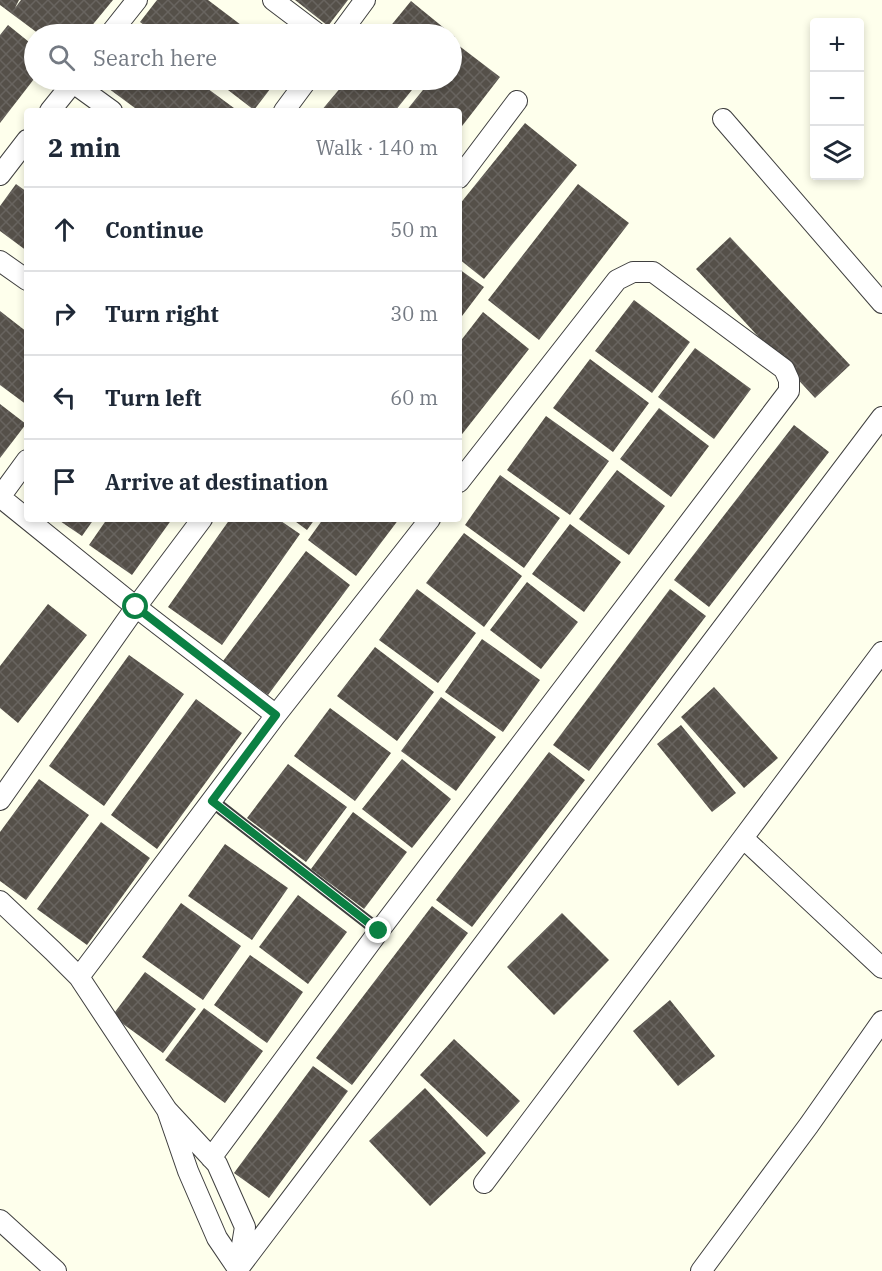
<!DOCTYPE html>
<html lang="en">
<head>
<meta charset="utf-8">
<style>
	body { margin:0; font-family:"IBM Plex Serif",serif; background:#f2f2f3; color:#1f2937 }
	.controls { position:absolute; right:18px; top:18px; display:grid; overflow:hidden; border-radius:6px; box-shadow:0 3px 9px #0003 }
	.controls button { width:54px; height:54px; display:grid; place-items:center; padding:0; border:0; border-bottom:2px solid #e0e1e3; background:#fff; color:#1f2937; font:30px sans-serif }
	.stop { position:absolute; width:18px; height:18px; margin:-14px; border:4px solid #0b8043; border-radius:50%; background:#fff }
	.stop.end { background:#0b8043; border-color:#fff; box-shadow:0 2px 6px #0008 }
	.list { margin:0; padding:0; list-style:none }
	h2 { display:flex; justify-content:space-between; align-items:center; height:78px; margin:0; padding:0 24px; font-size:26px }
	h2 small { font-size:20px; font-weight:400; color:#747a83 }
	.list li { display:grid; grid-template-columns:39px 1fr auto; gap:18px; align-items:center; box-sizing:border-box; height:84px; padding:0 24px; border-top:2px solid #e0e1e3 }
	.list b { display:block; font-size:22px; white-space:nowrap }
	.list em { font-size:20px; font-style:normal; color:#747a83 }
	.icon { flex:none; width:33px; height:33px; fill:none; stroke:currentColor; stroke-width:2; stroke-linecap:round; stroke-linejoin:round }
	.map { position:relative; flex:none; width:882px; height:1271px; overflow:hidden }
	.search { position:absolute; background:#fff; box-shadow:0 3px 9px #0003; left:24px; top:24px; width:438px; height:66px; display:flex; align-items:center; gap:15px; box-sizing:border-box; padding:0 21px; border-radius:33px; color:#747a83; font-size:22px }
	.panel { position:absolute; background:#fff; box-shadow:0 3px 9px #0003; left:24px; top:108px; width:438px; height:414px; border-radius:6px }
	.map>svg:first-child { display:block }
	.building { fill:url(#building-cross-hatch) }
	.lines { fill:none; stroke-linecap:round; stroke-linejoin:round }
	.service-casing { stroke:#3f3f3f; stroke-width:14 }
	.minor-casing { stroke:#3f3f3f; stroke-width:22 }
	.service { stroke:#fff; stroke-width:10 }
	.minor { stroke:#fff; stroke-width:20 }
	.route { stroke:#0b8043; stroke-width:8 }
</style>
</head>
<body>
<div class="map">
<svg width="882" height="1271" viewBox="0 0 882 1271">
	<defs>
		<pattern id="building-cross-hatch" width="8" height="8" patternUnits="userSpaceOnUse" patternTransform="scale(1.5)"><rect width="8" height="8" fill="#555049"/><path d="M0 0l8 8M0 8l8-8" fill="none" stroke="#68645f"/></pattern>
	</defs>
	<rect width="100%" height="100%" fill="#feffec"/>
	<path class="building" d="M0,0H19L15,8L21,0H113L85,34H39L0,5Z
		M157,0H208L253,34H156L140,22Z
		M295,0H348L328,26Z
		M411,1L455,37L452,41V34H384Z
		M8,25L34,46V79L0,123V35Z
		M458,45L500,77L459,130V111H406L431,80H452V53Z
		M97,80H196L238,111H139Z
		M215,80H277L254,110Z
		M347,80H420L395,111H321Z
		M525,123L577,165L484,279L459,259V205Z
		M16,184L27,192V251L0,231V206Z
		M578,184L629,223L539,340L488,300Z
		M730,237L850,365L815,398L696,269Z
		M459,269L484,287L459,320Z
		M634,300L690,342L652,393L595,351Z
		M0,311L27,332V405L0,385Z
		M483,312L529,349L459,438V343Z
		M695,348L751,389L714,439L658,397Z
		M590,359L649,403L613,452L553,408Z
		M0,404L26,424L0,458Z
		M659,408L709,446L671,497L620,459Z
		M546,416L609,461L570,515L507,470Z
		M794,425L829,452L709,607L674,580Z
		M617,470L665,506L629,555L579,519Z
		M500,475L560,518L524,568L465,525Z
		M57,519H94L82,536Z
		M107,519H172L132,575L89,545Z
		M230,519H278L300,534L222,645L168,607Z
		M292,519H315L307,530Z
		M323,519H399L356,576L308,540Z
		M570,524L621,562L584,612L532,574Z
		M464,533L522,576L484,627L426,583Z
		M306,551L350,585L268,695L223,661Z
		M527,582L578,622L541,669L490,630Z
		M417,589L476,633L438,683L379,640Z
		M670,589L706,616L589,771L553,745Z
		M48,604L87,635L18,723L0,708V666Z
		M482,639L540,680L503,732L445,692Z
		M375,647L434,692L397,741L337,696Z
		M129,655L184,694L104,806L49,766Z
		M714,687L778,758L744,788L681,717Z
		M441,697L496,737L456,791L401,751Z
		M196,699L242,733L157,849L111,815Z
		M330,708L391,753L355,801L294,756Z
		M681,725L736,793L712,812L657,744Z
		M549,752L585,780L472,927L436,900Z
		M402,759L451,799L412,848L362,809Z
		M288,764L347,807L306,862L247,818Z
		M39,779L89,815L26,900L0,881V832Z
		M353,812L407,852L364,909L311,869Z
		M101,822L150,858L87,945L37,909Z
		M225,844L288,888L252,940L188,896Z
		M298,895L347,932L308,984L259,947Z
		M181,903L241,946L203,1000L142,957Z
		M432,906L468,933L352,1085L316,1058Z
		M562,913L609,960L554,1015L507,967Z
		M250,955L303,992L267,1043L214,1005Z
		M145,972L196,1009L163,1053L112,1016Z
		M670,1000L715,1056L678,1086L633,1031Z
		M204,1008L263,1051L225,1103L165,1060Z
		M454,1039L520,1101L487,1137L420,1075Z
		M313,1066L348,1091L269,1198L234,1173Z
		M425,1088L486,1153L430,1206L369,1141Z"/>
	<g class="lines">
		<g class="service-casing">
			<path id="service" d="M212,801L379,931"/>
		</g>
		<g class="minor-casing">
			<path id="minor" d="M273,0L318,34
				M110,34L137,0
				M340,34L365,0
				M72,82L112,111
				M50,111L75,80
				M284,111L307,80
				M723,119L882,303
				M0,175L27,140
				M459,178L517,101
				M0,261L27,280
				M0,497L136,607L0,800
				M0,497L27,460
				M276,715L430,519
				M743,838L882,652
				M0,901L53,951L79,977L167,1110L217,1164L245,1227L238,1269L217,1238L188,1171L167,1110
				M79,977L276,715L136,607L202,519
				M211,1158L379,931L789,391V380L784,369L653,272H633L617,280L459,482
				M484,1183L743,838L882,968
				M0,1220L56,1271
				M238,1271V1269L882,417
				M701,1271L809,1125L882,1021"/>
		</g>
		<use href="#service" class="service"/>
		<use href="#minor" class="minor"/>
	</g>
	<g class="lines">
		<path class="route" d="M136,607L276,715L212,801L379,931"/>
	</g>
</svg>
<div class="controls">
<button>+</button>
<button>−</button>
<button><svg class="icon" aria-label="layers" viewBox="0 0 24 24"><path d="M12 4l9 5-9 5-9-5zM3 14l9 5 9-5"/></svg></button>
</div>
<div class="stop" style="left:136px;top:607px"></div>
<div class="stop end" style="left:379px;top:931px"></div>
<div class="search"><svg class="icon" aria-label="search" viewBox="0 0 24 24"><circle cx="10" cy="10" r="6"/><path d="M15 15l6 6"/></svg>Search here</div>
<section class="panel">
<h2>2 min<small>Walk · 140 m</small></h2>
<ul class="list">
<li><svg class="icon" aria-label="ahead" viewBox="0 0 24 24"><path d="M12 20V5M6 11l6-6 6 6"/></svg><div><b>Continue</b></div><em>50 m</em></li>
<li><svg class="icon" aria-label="right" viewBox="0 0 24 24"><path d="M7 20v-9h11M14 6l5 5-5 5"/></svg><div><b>Turn right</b></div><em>30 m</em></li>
<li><svg class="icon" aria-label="left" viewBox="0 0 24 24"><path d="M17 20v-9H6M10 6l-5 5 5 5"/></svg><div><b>Turn left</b></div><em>60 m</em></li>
<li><svg class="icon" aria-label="arrive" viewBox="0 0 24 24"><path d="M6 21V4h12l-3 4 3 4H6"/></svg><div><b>Arrive at destination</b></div></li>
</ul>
</section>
</div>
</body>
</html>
